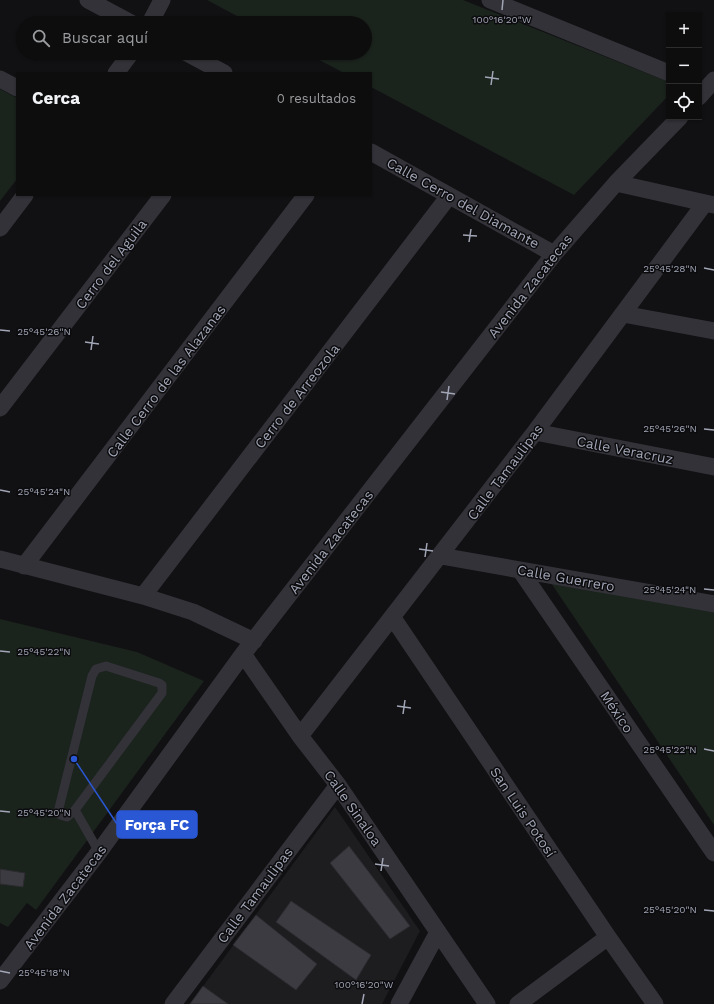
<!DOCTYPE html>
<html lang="es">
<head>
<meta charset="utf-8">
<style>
	body { margin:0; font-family:"Work Sans",sans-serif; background:#1b1b1c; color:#f1f3f6 }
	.controls { position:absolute; right:12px; top:12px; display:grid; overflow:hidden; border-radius:0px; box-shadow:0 1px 3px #0004 }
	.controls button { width:36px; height:36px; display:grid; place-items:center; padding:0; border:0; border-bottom:1px solid #2d2d2e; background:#0d0d0e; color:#f1f3f6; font:20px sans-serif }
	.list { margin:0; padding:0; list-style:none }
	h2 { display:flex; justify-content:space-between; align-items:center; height:52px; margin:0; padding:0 16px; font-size:17px }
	h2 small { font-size:13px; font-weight:400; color:#9a9c9e }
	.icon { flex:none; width:22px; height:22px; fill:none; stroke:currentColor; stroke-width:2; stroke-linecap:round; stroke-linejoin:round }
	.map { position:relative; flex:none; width:714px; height:1004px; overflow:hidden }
	.search { position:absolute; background:#0d0d0e; box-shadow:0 1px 3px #0004; left:16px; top:16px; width:356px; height:44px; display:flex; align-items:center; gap:10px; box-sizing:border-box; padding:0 14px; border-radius:22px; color:#9a9c9e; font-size:15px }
	.panel { position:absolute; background:#0d0d0e; box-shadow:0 1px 3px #0004; left:16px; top:72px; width:356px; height:124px; border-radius:0px }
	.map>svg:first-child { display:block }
	.built { fill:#1d1d20 }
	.green { fill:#1b231d }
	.building { fill:#3b3b41; stroke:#2c2b2f }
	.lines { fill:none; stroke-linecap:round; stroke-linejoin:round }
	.service { stroke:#323238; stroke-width:9 }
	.minor { stroke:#323238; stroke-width:17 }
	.ticks { fill:none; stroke:#a1a5b5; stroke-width:1.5 }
	.labels { text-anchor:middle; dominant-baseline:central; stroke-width:3; stroke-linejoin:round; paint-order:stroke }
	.street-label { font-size:14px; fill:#a1a5b5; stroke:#0c0c0e }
	.ticks-label { font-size:10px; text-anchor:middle; fill:#a1a5b5; stroke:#0c0c0e; stroke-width:3; stroke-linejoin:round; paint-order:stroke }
	.leader { fill:none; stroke:#2a57d4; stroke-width:1.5 }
	.callout-dot { fill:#2a57d4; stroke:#0c0c0e; stroke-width:1.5 }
	.callout { fill:#2a57d4; stroke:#2a57d4; stroke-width:1.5 }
	.callout-label { font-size:15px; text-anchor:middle; font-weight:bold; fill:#fff }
</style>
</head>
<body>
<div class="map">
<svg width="714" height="1004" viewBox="0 0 714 1004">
	<rect width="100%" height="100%" fill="#111113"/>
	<path class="built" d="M335,807L420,931L382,1004H190Z"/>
	<path class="green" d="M207,0H463L669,82V95L574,195L371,87V73H344L306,53H365V23H250Z
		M0,89L17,98V179L0,201Z
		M547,577L714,608V825Z
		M0,619L137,652L204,681L36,910L27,903L8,927L0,923Z"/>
	<path class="building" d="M349,846L410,926L390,939L330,863Z
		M0,869L25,873L23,887L0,884Z
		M291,901L371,955L356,980L276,922Z
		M256,915L317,964L296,990L233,945Z
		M203,986L228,1004H190Z"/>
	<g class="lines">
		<path class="service" d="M106,666L159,683L162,685V693L75,810L67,817L60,815L59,808L92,676L96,669Z
			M75,810L99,852"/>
		<path class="minor" d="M88,0L131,23
			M490,0L669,73
			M150,23L162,0
			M187,53L224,73
			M116,73L131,53
			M0,79L17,88
			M699,97L714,80
			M371,152L554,254
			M616,183L714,205
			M0,228L25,195
			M623,314L714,331
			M0,408L163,195
			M535,432L714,467
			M441,556L714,604
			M0,559L143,596L193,612L254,641
			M24,566L306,195
			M520,570L714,853
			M143,596L449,196
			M393,618L608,937L655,1004
			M243,654L300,736L338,785L487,1004
			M300,736L535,432L705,203
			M0,981L99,852L243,654L554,254L616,183L680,117
			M173,1004L338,785
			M399,1004L438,932
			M518,1004L608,937"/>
	</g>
	<path class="ticks" d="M502,10L503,0M485,77L499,79M491,85L493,71M463,235L477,236M469,242L471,229M704,268L714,270M0,330L10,331M85,342L99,344M91,350L93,336M441,392L455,394M447,400L449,386M704,429L714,430M0,490L10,492M419,549L433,551M425,557L427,543M704,589L714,590M0,651L10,652M397,706L411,708M403,714L405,700M704,749L714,751M0,811L10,812M375,864L389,866M381,871L383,858M704,910L714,911M0,971L10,973M362,1004L364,994"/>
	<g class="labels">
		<g class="street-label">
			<text transform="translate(463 203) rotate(29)">Calle Cerro del Diamante</text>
			<text transform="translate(111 264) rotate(-53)">Cerro del Aguila</text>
			<text transform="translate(530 286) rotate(-52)">Avenida Zacatecas</text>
			<text transform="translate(166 381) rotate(-53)">Calle Cerro de las Alazanas</text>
			<text transform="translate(297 396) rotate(-52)">Cerro de Arreozola</text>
			<text transform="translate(625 450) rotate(11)">Calle Veracruz</text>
			<text transform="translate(505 472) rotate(-53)">Calle Tamaulipas</text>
			<text transform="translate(331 542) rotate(-52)">Avenida Zacatecas</text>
			<text transform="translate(566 578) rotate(10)">Calle Guerrero</text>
			<text transform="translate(617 712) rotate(56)">México</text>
			<text transform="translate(353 808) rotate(55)">Calle Sinaloa</text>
			<text transform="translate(523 812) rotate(56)">San Luis Potosí</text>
			<text transform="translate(255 895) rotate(-53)">Calle Tamaulipas</text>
			<text transform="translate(65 897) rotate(-53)">Avenida Zacatecas</text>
		</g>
	</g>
	<g class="ticks-label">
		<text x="502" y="23">100°16'20"W</text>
		<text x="670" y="272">25°45'28"N</text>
		<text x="44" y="335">25°45'26"N</text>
		<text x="670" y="432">25°45'26"N</text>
		<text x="44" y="495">25°45'24"N</text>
		<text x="670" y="593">25°45'24"N</text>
		<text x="44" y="655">25°45'22"N</text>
		<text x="670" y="753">25°45'22"N</text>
		<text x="44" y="816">25°45'20"N</text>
		<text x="670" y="913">25°45'20"N</text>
		<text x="44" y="976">25°45'18"N</text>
		<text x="364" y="988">100°16'20"W</text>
	</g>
	<path class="leader" d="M74 759L117 824"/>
	<circle class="callout-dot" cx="74" cy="759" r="4"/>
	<rect class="callout" x="117" y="811" width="80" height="27" rx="4"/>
	<g class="callout-label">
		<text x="157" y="830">Força FC</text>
	</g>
</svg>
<div class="controls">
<button>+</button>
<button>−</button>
<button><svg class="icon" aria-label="locate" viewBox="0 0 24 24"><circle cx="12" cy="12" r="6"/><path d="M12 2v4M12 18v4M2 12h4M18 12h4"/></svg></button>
</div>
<div class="search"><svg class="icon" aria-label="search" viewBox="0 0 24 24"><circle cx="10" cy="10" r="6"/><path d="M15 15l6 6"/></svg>Buscar aquí</div>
<section class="panel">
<h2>Cerca<small>0 resultados</small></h2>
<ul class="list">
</ul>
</section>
</div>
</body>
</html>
